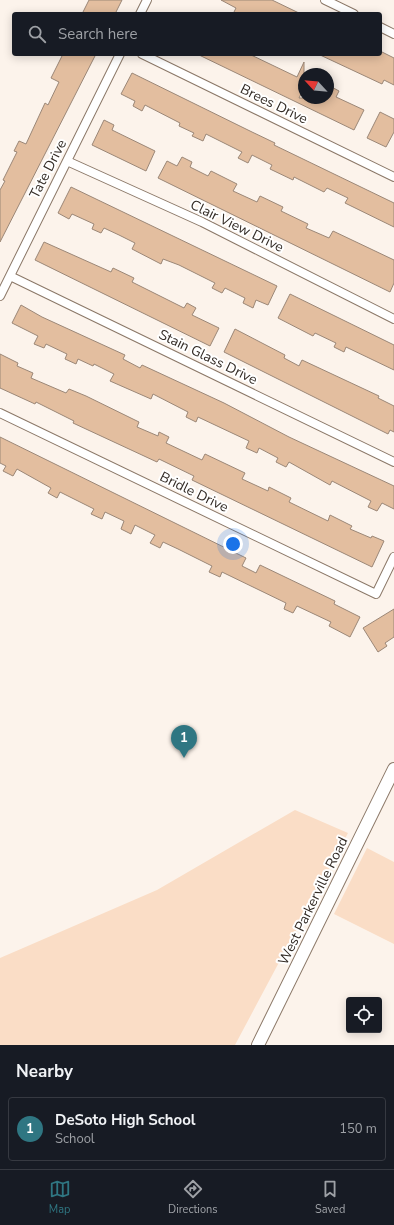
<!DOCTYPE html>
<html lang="en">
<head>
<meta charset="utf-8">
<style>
	body { margin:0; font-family:"Nunito Sans",sans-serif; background:#20242c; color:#f1f3f6 }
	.controls { position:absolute; right:12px; bottom:12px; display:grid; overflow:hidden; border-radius:4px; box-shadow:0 2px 10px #0003 }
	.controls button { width:36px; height:36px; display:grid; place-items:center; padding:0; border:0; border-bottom:1px solid #363941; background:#171b24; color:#f1f3f6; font:20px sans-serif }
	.compass { position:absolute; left:298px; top:68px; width:36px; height:36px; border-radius:50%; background:#171b24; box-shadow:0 2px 10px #0003; rotate:296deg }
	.you { position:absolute; left:233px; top:544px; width:14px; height:14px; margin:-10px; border:3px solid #fff; border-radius:50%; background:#1a73e8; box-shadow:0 0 0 6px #1a73e833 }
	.badge { display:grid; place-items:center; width:26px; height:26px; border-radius:50%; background:#2f7682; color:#fff; font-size:13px; font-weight:700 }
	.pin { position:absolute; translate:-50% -33px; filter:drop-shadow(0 1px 2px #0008) }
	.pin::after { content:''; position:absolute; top:21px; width:14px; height:12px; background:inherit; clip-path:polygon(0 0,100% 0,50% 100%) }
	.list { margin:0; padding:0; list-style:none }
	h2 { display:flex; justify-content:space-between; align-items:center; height:52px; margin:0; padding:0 16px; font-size:17px }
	h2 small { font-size:13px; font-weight:400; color:#9ea1a6 }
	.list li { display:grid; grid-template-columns:26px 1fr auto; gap:12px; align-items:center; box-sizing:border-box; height:64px; margin:0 8px 8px; padding:0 8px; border:1px solid #363941; border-radius:4px }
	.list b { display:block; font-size:15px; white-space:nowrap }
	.list p { margin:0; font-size:13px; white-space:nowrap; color:#9ea1a6 }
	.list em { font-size:13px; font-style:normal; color:#9ea1a6 }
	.icon { flex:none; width:22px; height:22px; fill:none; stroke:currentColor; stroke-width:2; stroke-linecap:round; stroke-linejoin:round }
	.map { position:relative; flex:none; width:394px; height:1045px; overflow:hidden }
	.search { position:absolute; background:#171b24; box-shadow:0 2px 10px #0003; left:12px; right:12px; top:12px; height:44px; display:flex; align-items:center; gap:10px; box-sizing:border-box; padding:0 14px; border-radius:4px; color:#9ea1a6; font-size:15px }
	.sheet { height:124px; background:#171b24 }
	nav { display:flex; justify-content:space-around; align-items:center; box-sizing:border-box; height:56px; border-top:1px solid #363941; background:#171b24; font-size:11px; color:#9ea1a6 }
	nav a { display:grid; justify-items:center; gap:2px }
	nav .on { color:#2f7682 }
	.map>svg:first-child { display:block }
	.green { fill:#faddc6 }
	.building { fill:#e3be9f; stroke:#9b8777 }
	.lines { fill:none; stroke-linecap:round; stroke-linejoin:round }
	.street-casing { stroke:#8b7868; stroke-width:10 }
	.secondary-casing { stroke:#8b7868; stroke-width:14 }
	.street { stroke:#fff; stroke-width:8 }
	.secondary { stroke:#fff; stroke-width:12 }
	.labels { text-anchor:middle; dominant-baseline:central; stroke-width:4; stroke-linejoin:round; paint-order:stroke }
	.street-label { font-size:14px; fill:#322a24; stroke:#fff }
</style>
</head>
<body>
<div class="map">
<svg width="394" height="1045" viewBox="0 0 394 1045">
	<rect width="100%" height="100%" fill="#fcf3eb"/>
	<path class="green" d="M295,810L348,833L235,1045H0V958L157,890Z
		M367,848L394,862V944L334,914Z"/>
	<path class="building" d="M89,0H122L115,14H82Z
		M221,0H272L301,14H233L236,8Z
		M380,51L394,58V85L384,80L382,84L318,54H380Z
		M63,54H96L0,242V190L5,181L3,180L17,152L14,151L19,141L26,144L45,103L48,105L59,82L51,78Z
		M197,54H249L297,77L304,62V88L299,98H328V85L339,91L336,97L364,110L354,130Z
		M132,73L252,132L275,143L274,145L394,203V227L345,203L348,198L327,188L324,192L294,177L293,180L270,169L272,165L252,155L248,163L238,158L242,152L206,134L203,141L192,136L194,133L179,126L180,123L145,105L142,111L133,106L135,101L121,94Z
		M380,112L394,119V132L386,147L367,138Z
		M104,120L114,125L112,130L155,151L146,171L92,145Z
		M182,157L192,162L190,167L208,176L211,171L237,184L233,191L257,202L260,196L283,207L281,211L308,224L306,228L329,238L333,231L394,260V283L390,292L158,178L167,161L177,166Z
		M71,187L277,286L268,305L256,300L253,308L243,303L245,298L225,288L222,293L212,288L215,283L179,265L163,259L161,264L132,249L135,243L119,235L104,228L101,233L92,229L94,224L72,214L69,219L58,213Z
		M44,242L111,272L113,268L134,278L132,282L184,308L187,303L196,308L192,315L219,328L210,346L35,260Z
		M290,294L394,345V370L346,347L344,352L334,347L336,343L315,333L313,336L278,318Z
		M21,305L42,317L125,355L123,359L140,368L142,365L224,403L289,437L394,486V509L382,503L377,511L368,507L371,501L332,481L330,485L289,462L286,467L276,462L278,458L259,448L257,453L246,448L249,441L198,417L196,422L186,417L188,412L153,394L151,399L110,381L114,374L94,364L93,366L78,359L76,364L65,359L67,354L46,344L44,348L34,344L38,336L12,323Z
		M235,329L285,355L284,358L299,366L302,360L379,396L378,398L394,406V432L390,430L388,434L224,352Z
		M0,354L18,363L17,366L33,373L31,378L66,393L69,389L86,396L139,422L137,427L158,436L159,432L169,437L166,443L202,460L205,454L245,473L242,479L268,491L269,487L291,498L289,502L328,521L330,515L352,526L350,529L371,538L372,536L384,541L372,567L192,480L194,476L159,459L157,462L73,423L74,421L36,402L35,404L0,388Z
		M0,437L246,558L242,566L256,573L260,565L335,601L334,604L360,617L350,637L329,626L331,622L297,606L293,613L284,609L286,603L222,572L220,577L209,572L212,566L178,549L163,542L160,548L150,543L155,535L135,525L131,534L121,529L124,521L105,512L102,519L91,514L94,509L60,492L57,498L48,493L51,488L17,469L13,476L3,471L6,466L0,463Z
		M394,609V637L385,643L387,646L378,652L363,628Z"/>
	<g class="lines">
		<g class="street-casing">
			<path id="street" d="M325,0L354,14
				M140,14L147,0
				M380,27L394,34
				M142,54L394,177
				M67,161L202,222L394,319
				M10,276L394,462
				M0,296L120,54
				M0,413L376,594L394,557"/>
		</g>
		<g class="secondary-casing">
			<path id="secondary" d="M258,1045L394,769"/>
		</g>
		<use href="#street" class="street"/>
		<use href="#secondary" class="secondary"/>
	</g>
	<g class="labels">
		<g class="street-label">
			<text transform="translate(274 104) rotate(26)">Brees Drive</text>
			<text transform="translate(48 169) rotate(-63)">Tate Drive</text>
			<text transform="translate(237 226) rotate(26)">Clair View Drive</text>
			<text transform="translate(208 357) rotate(26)">Stain Glass Drive</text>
			<text transform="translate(194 492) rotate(26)">Bridle Drive</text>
			<text transform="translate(313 901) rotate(-64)">West Parkerville Road</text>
		</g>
	</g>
</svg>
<div class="controls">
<button><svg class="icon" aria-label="locate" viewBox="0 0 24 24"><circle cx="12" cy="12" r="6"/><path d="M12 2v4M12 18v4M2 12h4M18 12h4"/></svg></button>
</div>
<svg class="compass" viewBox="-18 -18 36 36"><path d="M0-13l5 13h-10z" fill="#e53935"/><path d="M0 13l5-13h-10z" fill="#9ea1a6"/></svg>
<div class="you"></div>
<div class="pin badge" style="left:184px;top:758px">1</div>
<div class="search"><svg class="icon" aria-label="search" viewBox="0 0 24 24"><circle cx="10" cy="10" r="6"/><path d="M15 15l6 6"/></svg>Search here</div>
</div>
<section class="sheet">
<h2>Nearby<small></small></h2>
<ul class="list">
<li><span class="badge">1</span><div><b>DeSoto High School</b><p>School</p></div><em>150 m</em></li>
</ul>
</section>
<nav>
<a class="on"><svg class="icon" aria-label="map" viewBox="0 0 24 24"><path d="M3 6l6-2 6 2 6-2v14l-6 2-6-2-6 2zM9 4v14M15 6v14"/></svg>Map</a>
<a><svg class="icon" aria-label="directions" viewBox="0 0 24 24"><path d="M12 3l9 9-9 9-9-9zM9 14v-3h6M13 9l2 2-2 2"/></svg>Directions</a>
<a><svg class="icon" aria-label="saved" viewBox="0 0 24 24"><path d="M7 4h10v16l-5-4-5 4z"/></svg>Saved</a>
</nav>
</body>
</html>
